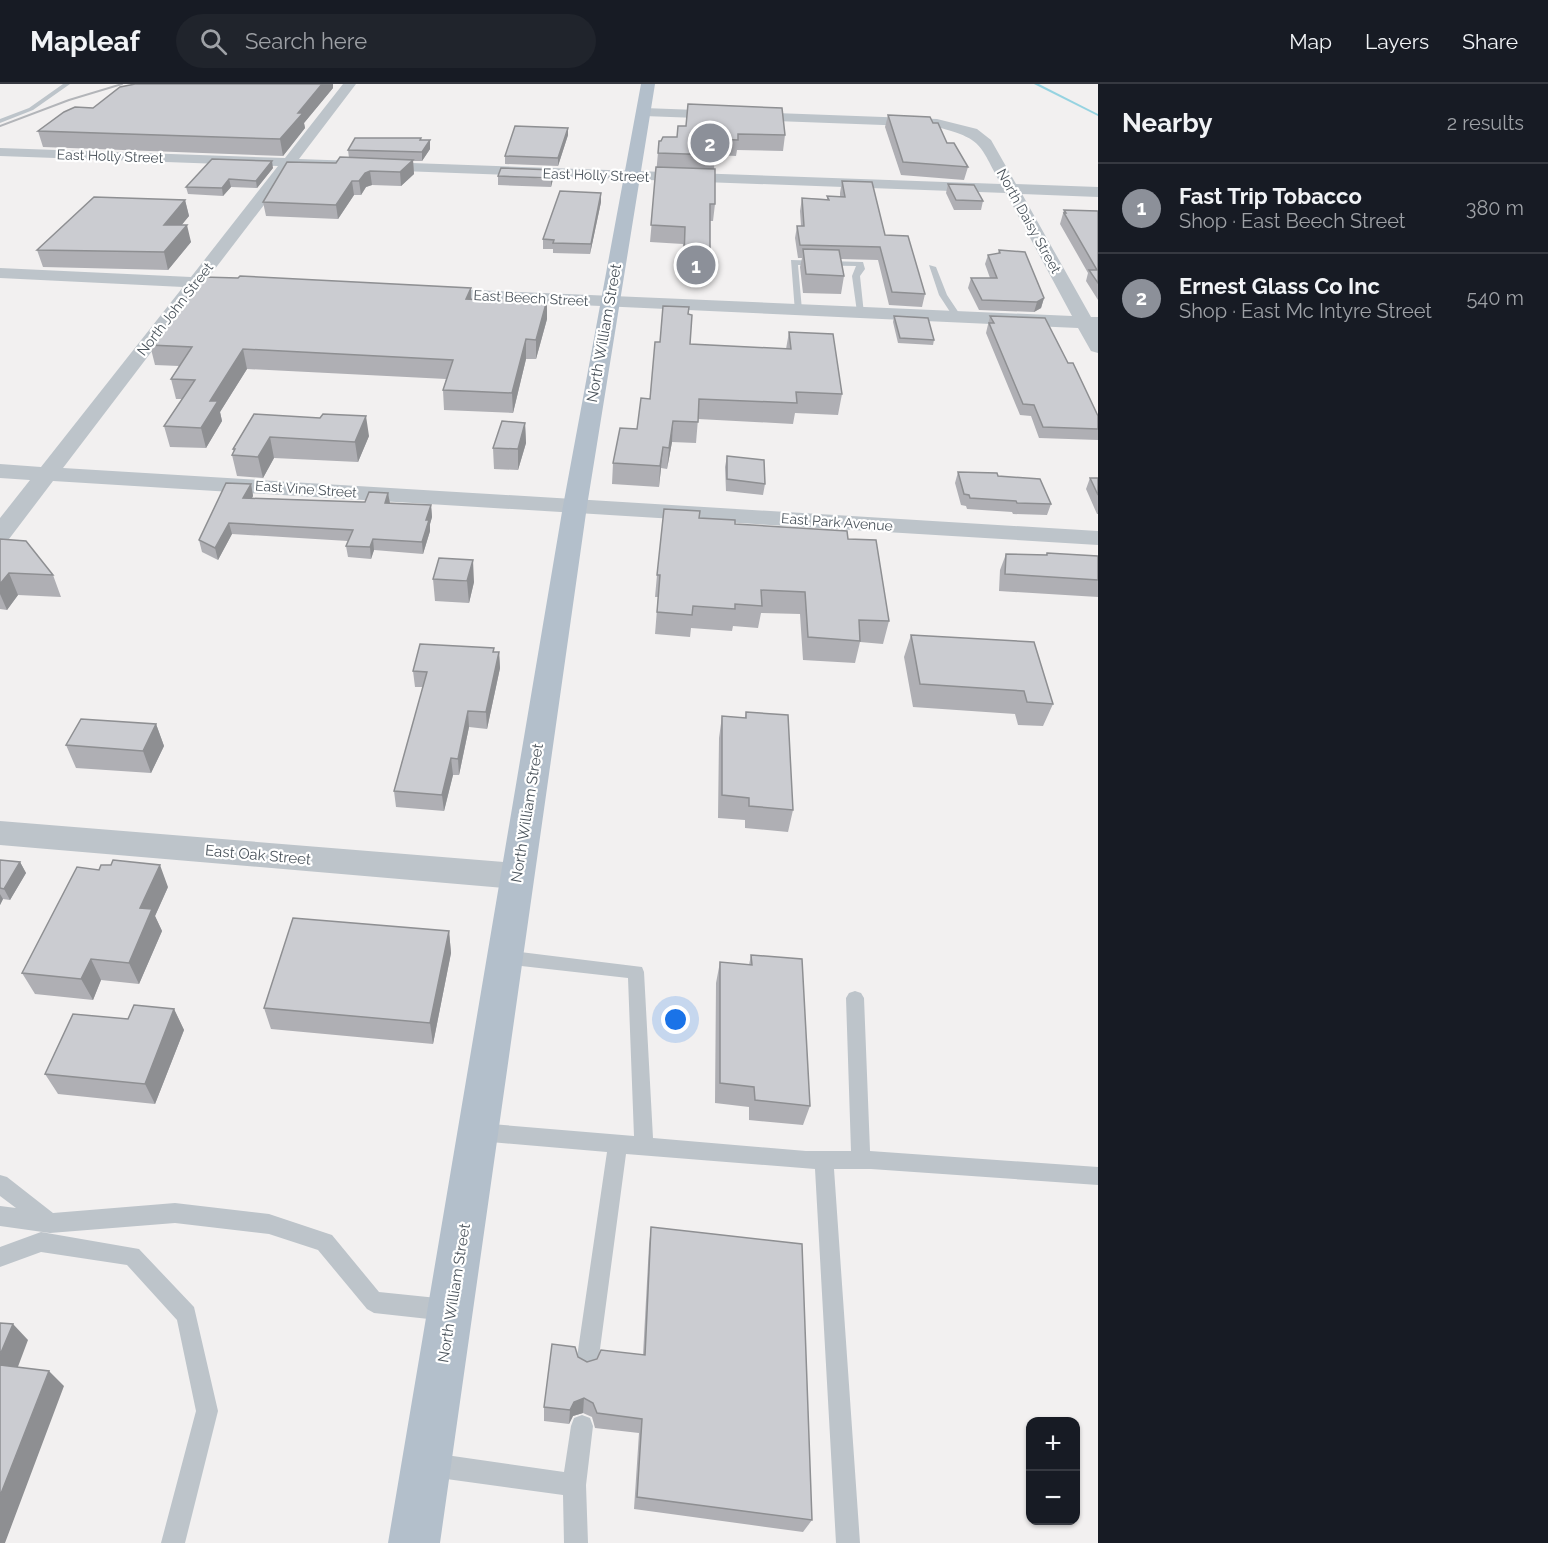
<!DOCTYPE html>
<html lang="en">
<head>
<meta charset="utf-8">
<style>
	body { margin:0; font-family:Raleway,sans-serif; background:#20242c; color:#f1f3f6 }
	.controls { position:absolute; right:18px; bottom:18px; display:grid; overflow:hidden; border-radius:12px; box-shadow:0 2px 4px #0004 }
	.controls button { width:54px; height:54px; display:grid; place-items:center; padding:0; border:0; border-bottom:2px solid #363941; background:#171b24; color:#f1f3f6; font:30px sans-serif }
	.you { position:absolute; left:676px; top:936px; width:21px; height:21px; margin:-15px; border:4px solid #fff; border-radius:50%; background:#1a73e8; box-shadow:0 0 0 9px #1a73e833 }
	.badge { display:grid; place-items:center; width:39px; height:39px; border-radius:50%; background:#8c9099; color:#fff; font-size:20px; font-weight:700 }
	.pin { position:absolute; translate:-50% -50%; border:3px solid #fff; box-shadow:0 2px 6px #0006 }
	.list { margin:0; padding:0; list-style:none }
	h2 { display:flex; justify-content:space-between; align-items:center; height:78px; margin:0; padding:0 24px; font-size:26px }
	h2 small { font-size:20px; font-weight:400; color:#9ea1a6 }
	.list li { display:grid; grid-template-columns:39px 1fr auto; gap:18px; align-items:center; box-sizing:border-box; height:90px; padding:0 24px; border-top:2px solid #363941 }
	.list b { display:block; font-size:22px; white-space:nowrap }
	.list p { margin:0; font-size:20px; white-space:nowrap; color:#9ea1a6 }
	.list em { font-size:20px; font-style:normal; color:#9ea1a6 }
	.icon { flex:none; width:33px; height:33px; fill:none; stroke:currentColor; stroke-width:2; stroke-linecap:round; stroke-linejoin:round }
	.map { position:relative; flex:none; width:1098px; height:1459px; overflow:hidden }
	header { display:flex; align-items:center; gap:36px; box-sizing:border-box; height:84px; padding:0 30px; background:#171b24; border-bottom:2px solid #363941 }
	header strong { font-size:28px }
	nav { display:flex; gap:33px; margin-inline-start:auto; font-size:21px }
	.search { width:420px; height:54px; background:#20242c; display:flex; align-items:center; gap:15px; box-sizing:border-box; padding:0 21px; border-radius:33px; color:#9ea1a6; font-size:22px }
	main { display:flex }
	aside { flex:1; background:#171b24 }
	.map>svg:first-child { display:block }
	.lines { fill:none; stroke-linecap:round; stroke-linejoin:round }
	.stream { fill:#96d3e1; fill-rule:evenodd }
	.lane { fill:#bdc4ca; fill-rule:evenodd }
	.street { fill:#bdc4ca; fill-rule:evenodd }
	.primary { fill:#b3bfcb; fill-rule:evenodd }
	.rail { stroke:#b3b5b9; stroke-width:2 }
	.wall { fill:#afafb4 }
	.shaded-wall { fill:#8e8f92 }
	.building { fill:#cbccd1; stroke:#8e8f92; stroke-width:1.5 }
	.labels { text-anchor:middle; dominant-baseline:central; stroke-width:4.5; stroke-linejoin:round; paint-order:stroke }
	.far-street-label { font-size:14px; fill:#4a535b; stroke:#fff }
	.street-label { font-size:15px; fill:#4a535b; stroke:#fff }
</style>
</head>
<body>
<header>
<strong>Mapleaf</strong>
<div class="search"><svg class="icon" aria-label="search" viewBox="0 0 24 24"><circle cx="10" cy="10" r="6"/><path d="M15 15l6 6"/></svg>Search here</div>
<nav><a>Map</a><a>Layers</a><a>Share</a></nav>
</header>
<main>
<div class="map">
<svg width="1098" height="1459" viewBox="0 0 1098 1459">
	<rect width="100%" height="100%" fill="#f2f0f0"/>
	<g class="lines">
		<path class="stream" d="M1034,0H1039L1098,30V32Z"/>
		<path class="lane" d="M63,0H70L33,26L0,39V35L29,24Z
			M791,176L863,178L865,185L860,192L864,230L857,228L852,192L856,182L798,181L802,226L795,228Z
			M929,181L936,183L947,211L961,232L960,234H954L939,211Z
			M504,866L642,883L644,888L653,1054L806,1067H851L846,914L849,909L855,907L861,909L864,914L870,1067L1098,1083V1101L871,1085H834L860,1459H836L815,1085L626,1070L598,1280L595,1288L587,1291L579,1288L576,1280L607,1068L479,1057L472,1054L470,1048L472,1042L479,1039L634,1052L628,894L504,880L498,878L496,873L498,868Z
			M0,1091L7,1093L53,1129L175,1119L269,1130L332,1151L379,1208L447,1215L454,1219L458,1226L454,1233L447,1237L374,1229L367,1225L318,1166L269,1150L175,1139L50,1149L0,1142V1122L16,1124L0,1112Z
			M41,1148L139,1165L194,1223L218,1327L185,1459H161L196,1327L177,1236L127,1181L41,1168L0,1183V1163Z
			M582,1331L590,1334L593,1342L586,1401L588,1459H564L563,1411L432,1393L424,1389L420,1381L424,1373L432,1369L564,1388L571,1342L574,1334Z"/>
		<path class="street" d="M343,0H356L299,75L1001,100C979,60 983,55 937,43L644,32L637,28L644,24L937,35L977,45L991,56L1016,100L1098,103V113L1022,110L1091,233H1098V269L1091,267L1078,244L429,214L423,213L420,209L423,205L429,204L1072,232L1006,109L293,83L208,194L248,197L251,201L248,205L200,204L63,384L1098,447V461L53,397L9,455L0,457V434L30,396L0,394V380L41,383L183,203L0,194V184L191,193L278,82L0,72V64L285,74Z
			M0,737L517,779L529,783L534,792L529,801L517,805L0,761Z"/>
		<path class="primary" d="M641,0H655L587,422L440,1459H388L563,422Z"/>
		<path class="rail" d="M0,42L69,16L122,0"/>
	</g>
	<path class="wall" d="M333,4L304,39L305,44L283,72L43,63L38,47L93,24Z
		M888,31L933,39L947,59L968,83L964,96L901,91L885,43Z
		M678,42L785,51L783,67L737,66L736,72L715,71L714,85L715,120L713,137H710V176L708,194L682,193L683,160L650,158L659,57L677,53Z
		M568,44V51L558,82L505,80V72Z
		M421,54V56L430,65L422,77H413L414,90L401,102L372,101L366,103L361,111H354L338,135L266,132L263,118L336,79L349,74L348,66Z
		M273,84L257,104L231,103L223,112L188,110L186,103Z
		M498,92L553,95L551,103L498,101Z
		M842,97L885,151L925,210L922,223L889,221L878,176L841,175L844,192L841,210L803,209L800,183L802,174H798L795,154L797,142H801L800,127L802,114L827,115V112L840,113V109Z
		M948,100L983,117L981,126H954L946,109Z
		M601,109V118L590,170L553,169V165H543V155Z
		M185,116L189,132L181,141L191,158L168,186L43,183L37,166Z
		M1064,126L1098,127V216L1086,197L1088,189L1060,140Z
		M999,166L1044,214L1041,224L1034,228L979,226L968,204L971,194H990L985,180L988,171L998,170Z
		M471,204V216L520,218L547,216V235L536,275H526L513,329L444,326L443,306L446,295L247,285L220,328L222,337L206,364L170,363L164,342L182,315H176L171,295L179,282L155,281L150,261Z
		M688,230L690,260L786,265L789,248L842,310L838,331L795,329L793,340L698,335L696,359L672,358L667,385L661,384L659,403L612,400L613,379L637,345L650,315L660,258Z
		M894,232L934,256L933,261L898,259L893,238Z
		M990,232L1068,279L1098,332V356L1039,354L1031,332L1020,331L986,249Z
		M254,330L369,352L358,378L274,374L263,394L237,392L232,371L234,368L233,365Z
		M525,339L526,359L518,386L494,385L493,364Z
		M727,372L765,400L763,411L726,407L725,383Z
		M958,388L998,392L1051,420L1047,431L1013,430L1012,428L967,425L966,422L961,421L955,399Z
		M1090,394H1098V430H1097L1086,405Z
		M251,400L253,412L252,414L365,418L388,409L390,419L431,421L432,433L430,440V447L423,470L374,466L371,475L348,473L346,462L348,457L232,450L218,476L202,468L199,456Z
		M735,440L848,455L889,537L883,560L860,558L855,579L803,576L800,530L761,529L758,544L733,542L732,547L691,544L690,553L655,550L658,513H655L657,491Z
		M0,455L53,491L61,513L18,511L7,526L0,525Z
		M1047,469L1098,472V513L999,507L1000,486L1006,470L1046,471Z
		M433,495L474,498L469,519L435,517Z
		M911,551L1053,620L1043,642L1018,641L1015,630L913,623L904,573Z
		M494,568H499L500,584L487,645L469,643L459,691H453L444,727L396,723L394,707L423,603H415L413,587Z
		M746,628L793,726L788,748L745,744V736L718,734L719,654L722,632L745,634Z
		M156,640L164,662L151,689L76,684L66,661Z
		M0,776L20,778L26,789L10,816L3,815L0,821Z
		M168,803L155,832L162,847L139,900L101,896L93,916L35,910L22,889Z
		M449,847L451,869L433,960L271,945L264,924Z
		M751,871L810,1022L803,1041L749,1036V1023L715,1019L716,899L720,878L749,881Z
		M174,925L184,946L155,1020L58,1010L45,990Z
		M651,1143L812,1436L803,1448L634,1425L639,1349L595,1344L592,1333L583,1329L573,1332L569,1340L544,1337V1323L578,1273L587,1278L643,1271L649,1161Z"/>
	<path class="shaded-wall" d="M322,0H333V4L304,39L305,44L283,72L280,55L298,29Z
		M568,44V51L558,82V74Z
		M430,56V65L422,77V68Z
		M413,76L414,90L401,102L400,88Z
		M272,77L273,84L257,104L256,97Z
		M553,86V95L551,103V94Z
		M370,87L372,101L366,103L361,111L359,97L365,89Z
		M229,95L231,103L223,112L222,104Z
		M352,97L354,111L338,135L336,121Z
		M601,109V118L590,170L591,160Z
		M185,116L189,132L168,158L164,141Z
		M187,141L191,158L168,186L164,168Z
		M471,204V223L466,215Z
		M1044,214L1041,224L1034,228L1037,218Z
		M547,216V235L536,275V256Z
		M526,255V275L513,329L512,309Z
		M243,265L247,285L220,328L222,337L206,364L201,344L210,317Z
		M366,332L369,352L358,378L355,358Z
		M673,337L672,358L667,385L669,364Z
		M525,339L526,359L518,386V365Z
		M270,353L274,374L263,394L258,373Z
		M663,363L661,384L659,403L660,382Z
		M251,400L253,412L246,425L243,414Z
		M388,409L390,420L385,419Z
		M431,421L432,433L430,440V447L423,470L422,458L426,436Z
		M229,439L232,450L218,476L215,464Z
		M373,455L374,466L371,475L370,463Z
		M473,476L474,498L469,519L467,497Z
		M9,489L18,511L7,526L0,510V500Z
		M499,568L500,584L487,645L486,628Z
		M468,627L469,643L459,691L458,675Z
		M156,640L164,662L151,689L143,667Z
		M451,674L453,691L444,727L442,711Z
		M20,778L26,789L10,816L4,805Z
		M160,781L168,803L155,832L162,847L139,900L129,879L140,824Z
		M0,810L3,815L0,821Z
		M449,847L451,869L433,960L430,939Z
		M91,875L101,896L93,916L81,895Z
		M174,925L184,946L155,1020L145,1000Z
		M13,1240L28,1256L13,1296L0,1284V1271Z
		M49,1287L64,1302L5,1459H0V1412Z
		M584,1314L583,1329L573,1332L569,1340L570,1326L574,1318Z"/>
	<path class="building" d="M135,0H322L298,29H303L280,55L38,47L64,28L75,23L93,24L120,3Z
		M688,20L782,24L785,51L738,50V56L716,55L715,71L658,69L659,57H661L663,53H677L678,42H686Z
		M888,31L930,33L933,39H938L947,59H954L968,83L903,78Z
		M515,42L568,44L558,74L505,72Z
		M355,54H421L420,56H430L422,68L348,66Z
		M340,73L413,76L400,88L370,87L365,89L359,97H352L336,121L263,118L287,78L336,79Z
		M212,75L272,77L256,97L229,95L222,104L186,103Z
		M656,83L715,85V120H710V176L684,175L685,143L651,141Z
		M501,84L553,86L551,94L498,92Z
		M842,97L872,98L885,151L908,152L925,210L892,208L880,163L800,161L797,142H804L802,114L829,116L827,112L845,113Z
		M948,100L974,101L983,117L956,116Z
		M560,107L601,109L591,160L553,159L554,156L543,155Z
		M94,113L185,116L164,141H187L164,168L37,166Z
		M1064,126L1098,127V199L1089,186H1097L1064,129H1066Z
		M803,165L839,166L844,192L806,190Z
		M999,166L1025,168L1044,214L1037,218L982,216L971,194H997L988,171L1000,169Z
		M240,192L471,204L466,215L520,218L521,215L547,216L536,256L526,255L512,309L443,306L453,276L243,265L210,317H218L201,344L164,342L195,296L171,295L192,263L150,261L203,193L238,194Z
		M663,222L689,223L688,230L692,231L690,260L791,265L789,248L833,250L842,310L796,308L797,319L699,315L698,338L673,337L669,364L663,363L660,382L613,379L620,344L637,345L641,314L650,315L655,258H660Z
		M894,232L928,234L934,256L900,254Z
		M990,232L1045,234L1068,279H1073L1098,332V345L1043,343L1034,321L1023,320L989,239H994Z
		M254,330L320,334L323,330L366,332L355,358L270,353L258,373L232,371L235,365H233Z
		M502,337L525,339L518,365L493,364Z
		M727,372L764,376L765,400L727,395Z
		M958,388L997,389L998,392L1040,395L1051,420L1017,419L1016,417L970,414L969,411L964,410Z
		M1090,394H1098V411Z
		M226,399L251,400L243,414L362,418H365L369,408L388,409L385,419L431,421L426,436H429L422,458L373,455L370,463L346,462L353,446L229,439L215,464L199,456Z
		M664,425L700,427L699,434L735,436V440L847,447L848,455L876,456L889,537L859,536L860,557L808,553L805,508L761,506L762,522L735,520V525L693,522L692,531L657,528L660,491H657Z
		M0,455L26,457L53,491L9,489L0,500Z
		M1047,469L1098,472V496L1005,490L1006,470L1047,471Z
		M439,474L473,476L467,497L433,495Z
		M911,551L1034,558L1053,620L1027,618L1024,607L920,600Z
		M420,560L494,564L493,568H499L486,628L468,627L458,675L451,674L442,711L394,707L427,588L413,587Z
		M746,628L788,631L793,726L749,722V714L722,711V632L746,634Z
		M81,635L156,640L143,667L66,661Z
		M0,776L20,778L4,805L0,804Z
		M113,776L160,781L140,824L152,825L129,879L91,875L81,895L22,889L77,783L99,786L101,781H111Z
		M293,834L449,847L430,939L264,924Z
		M751,871L802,875L810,1022L755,1016L754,1003L720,999V878L752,881Z
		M134,921L174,925L145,1000L45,990L73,930L128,935Z
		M651,1143L802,1160L812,1436L637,1413L642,1335L597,1329L593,1319L584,1314L574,1318L570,1326L544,1323L552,1260L575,1263L578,1273L587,1278L597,1275L601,1266L645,1271Z
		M0,1239L13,1240L0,1271Z
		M0,1281L49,1287L0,1412Z"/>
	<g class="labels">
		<g class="far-street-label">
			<text transform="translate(110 72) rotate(2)">East Holly Street</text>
			<text transform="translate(596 91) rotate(2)">East Holly Street</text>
			<text transform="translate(1029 137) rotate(61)">North Daisy Street</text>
			<text transform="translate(531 214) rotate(3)">East Beech Street</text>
			<text transform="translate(175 225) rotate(-52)">North John Street</text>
			<text transform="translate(306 405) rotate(4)">East Vine Street</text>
			<text transform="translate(837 438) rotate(4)">East Park Avenue</text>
		</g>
		<g class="street-label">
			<text transform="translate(604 249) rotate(-80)">North William Street</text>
			<text transform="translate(527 729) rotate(-81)">North William Street</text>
			<text transform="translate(258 771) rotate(5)">East Oak Street</text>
			<text transform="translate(454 1209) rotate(-81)">North William Street</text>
		</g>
	</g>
</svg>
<div class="controls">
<button>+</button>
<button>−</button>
</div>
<div class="you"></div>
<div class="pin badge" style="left:696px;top:181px">1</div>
<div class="pin badge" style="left:710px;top:59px">2</div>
</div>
<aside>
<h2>Nearby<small>2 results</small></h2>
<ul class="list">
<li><span class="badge">1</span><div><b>Fast Trip Tobacco</b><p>Shop · East Beech Street</p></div><em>380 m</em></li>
<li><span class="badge">2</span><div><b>Ernest Glass Co Inc</b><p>Shop · East Mc Intyre Street</p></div><em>540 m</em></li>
</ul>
</aside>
</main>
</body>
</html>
